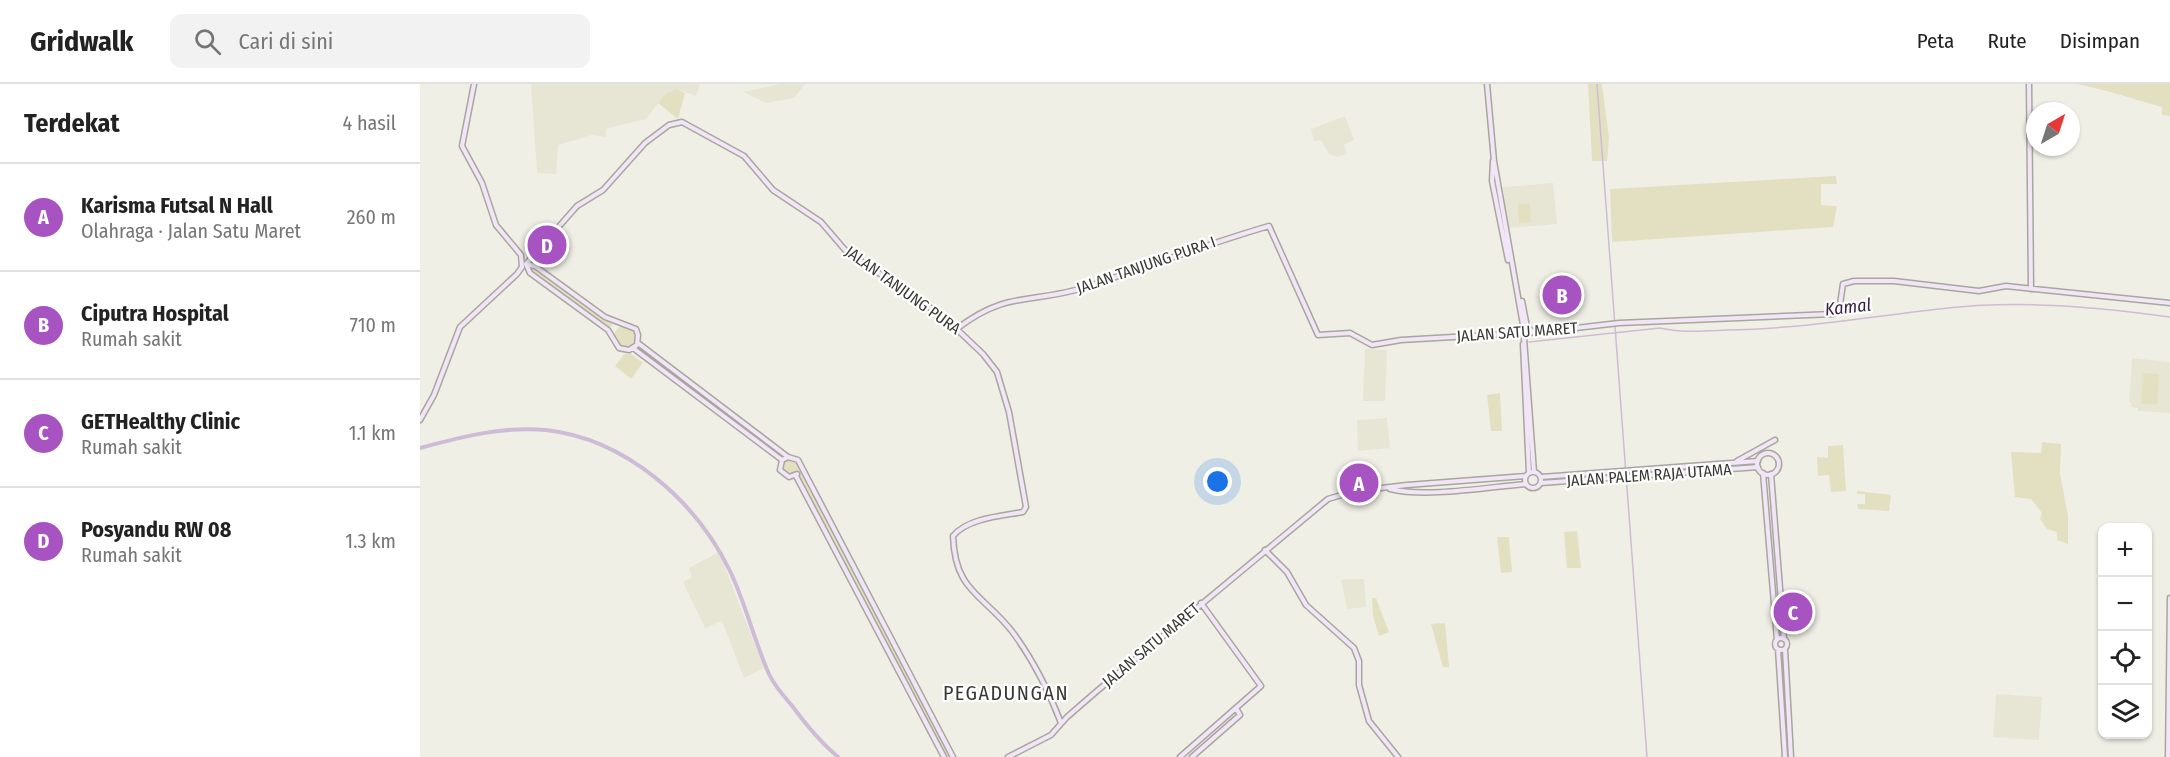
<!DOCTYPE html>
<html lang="id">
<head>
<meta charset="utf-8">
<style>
	body { margin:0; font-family:"Fira Sans Condensed",sans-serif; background:#f2f2f2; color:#222 }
	.controls { position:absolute; right:18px; bottom:18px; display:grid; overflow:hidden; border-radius:12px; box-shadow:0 2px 4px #0004 }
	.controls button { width:54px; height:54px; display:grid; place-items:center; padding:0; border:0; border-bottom:2px solid #e0e0e0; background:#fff; color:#222; font:30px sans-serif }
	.compass { position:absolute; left:1606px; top:18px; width:54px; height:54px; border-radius:50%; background:#fff; box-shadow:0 2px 4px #0004; rotate:39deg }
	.you { position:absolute; left:798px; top:398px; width:21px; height:21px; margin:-15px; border:4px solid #fff; border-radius:50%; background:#1a73e8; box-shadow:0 0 0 9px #1a73e833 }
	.badge { display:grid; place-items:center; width:39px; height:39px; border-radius:50%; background:#a753c2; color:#fff; font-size:20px; font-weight:700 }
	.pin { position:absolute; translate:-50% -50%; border:3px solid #fff; box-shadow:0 2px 6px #0006 }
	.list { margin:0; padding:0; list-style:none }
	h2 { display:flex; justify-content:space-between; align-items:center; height:78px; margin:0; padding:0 24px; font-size:26px }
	h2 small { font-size:20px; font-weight:400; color:#767676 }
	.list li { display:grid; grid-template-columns:39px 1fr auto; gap:18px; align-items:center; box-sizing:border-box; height:108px; padding:0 24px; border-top:2px solid #e0e0e0 }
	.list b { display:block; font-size:22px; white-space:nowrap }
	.list p { margin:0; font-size:20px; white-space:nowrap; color:#767676 }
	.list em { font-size:20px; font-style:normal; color:#767676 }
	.icon { flex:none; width:33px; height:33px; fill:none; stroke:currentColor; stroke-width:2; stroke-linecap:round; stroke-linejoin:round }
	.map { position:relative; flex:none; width:1750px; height:673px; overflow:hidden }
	header { display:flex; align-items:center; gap:36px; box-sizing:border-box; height:84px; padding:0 30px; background:#fff; border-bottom:2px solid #e0e0e0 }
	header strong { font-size:28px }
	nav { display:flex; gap:33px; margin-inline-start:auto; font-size:21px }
	.search { width:420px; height:54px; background:#f2f2f2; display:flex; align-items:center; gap:15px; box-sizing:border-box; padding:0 21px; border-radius:12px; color:#767676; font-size:22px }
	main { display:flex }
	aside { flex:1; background:#fff }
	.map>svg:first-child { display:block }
	.built { fill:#e7e6d5 }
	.green { fill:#e3e0c2 }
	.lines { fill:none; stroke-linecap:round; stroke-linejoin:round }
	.stream { stroke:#cebbd5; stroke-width:1.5 }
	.canal { stroke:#cebbd5; stroke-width:4 }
	.secondary-casing { stroke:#a8a79e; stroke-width:7 }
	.secondary { stroke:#f2e5f7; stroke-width:4 }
	.labels { text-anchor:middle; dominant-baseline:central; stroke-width:4.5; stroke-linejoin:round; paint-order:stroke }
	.street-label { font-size:16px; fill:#383834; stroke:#fff }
	.water-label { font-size:18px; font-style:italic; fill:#3c2146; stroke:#fff }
	.quarter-label { font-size:20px; letter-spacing:1.5px; fill:#383834; stroke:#fff }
</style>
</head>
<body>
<header>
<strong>Gridwalk</strong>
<div class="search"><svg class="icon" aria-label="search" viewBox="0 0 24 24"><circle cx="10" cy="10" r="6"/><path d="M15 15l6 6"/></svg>Cari di sini</div>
<nav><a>Peta</a><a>Rute</a><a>Disimpan</a></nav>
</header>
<main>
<aside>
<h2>Terdekat<small>4 hasil</small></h2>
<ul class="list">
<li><span class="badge">A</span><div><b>Karisma Futsal N Hall</b><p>Olahraga · Jalan Satu Maret</p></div><em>260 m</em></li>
<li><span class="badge">B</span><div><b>Ciputra Hospital</b><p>Rumah sakit</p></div><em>710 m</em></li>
<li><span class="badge">C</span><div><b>GETHealthy Clinic</b><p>Rumah sakit</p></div><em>1.1 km</em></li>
<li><span class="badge">D</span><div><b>Posyandu RW 08</b><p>Rumah sakit</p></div><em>1.3 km</em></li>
</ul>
</aside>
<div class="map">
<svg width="1750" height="673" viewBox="0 0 1750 673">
	<rect width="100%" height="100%" fill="#f0efe6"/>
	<path class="built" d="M111,0H277L280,1L276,12L257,5L246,9L226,35L186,45V53L172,51L138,61L136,90L117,89Z
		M360,0H385L374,14L346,19L323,8Z
		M925,32L934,56L924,61L927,70L918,73L909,70L901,56L894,57L891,45Z
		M1133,99L1137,140L1087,144L1083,103Z
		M945,265L967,266L965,317H943Z
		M1712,274L1750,278V329L1718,327V324L1711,323V318H1709Z
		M967,334L970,364L938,367L937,336Z
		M299,468L344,584L324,594L302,537L285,544L263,498L272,493L269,484Z
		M926,495H944L946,523L927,525L921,496Z
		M1576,610L1622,613L1619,656L1573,653Z"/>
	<path class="green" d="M1168,0H1182L1189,54L1187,77H1172Z
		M1657,0H1750V32L1742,31V23C1713,15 1687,6 1657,0Z
		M257,5L265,9L258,35L238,19L246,9Z
		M1416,92L1417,100H1401V121L1417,122L1413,143L1192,158L1190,105Z
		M1110,119L1111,138L1099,139L1098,120Z
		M106,180L115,182L194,239L188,246L110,189Z
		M194 253a12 12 0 1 1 24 0a12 12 0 1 1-24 0Z
		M221,261L296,320L295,321L291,324L216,267Z
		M204,270H211L223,279L211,295L195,282Z
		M1723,289L1739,290L1737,321L1721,320Z
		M1080,309L1082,347H1071L1067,311Z
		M302,321L368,373L378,376L533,673H524L376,392L362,390V376L297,328Z
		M1622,358L1641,360L1640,390L1648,432V460L1637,456V448L1627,445L1620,435L1622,429L1611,415L1595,413L1591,368L1621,369Z
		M1423,361L1426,407L1411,408L1409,391L1398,392L1397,373L1408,374V362Z
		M1437,407L1471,411L1469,427L1438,425L1437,420H1445V410H1437Z
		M1157,447L1161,484H1147L1144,448Z
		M1077,453H1089L1092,488L1081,489Z
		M956,514L969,548L959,552L953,532L952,514Z
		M1025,539L1029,583H1023L1011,540Z"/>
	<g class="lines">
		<path class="stream" d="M1177,0L1227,673
			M1109,258L1240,244C1262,249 1284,247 1307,246C1381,245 1455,232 1528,224C1603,216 1676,223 1750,233"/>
		<path class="canal" d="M0,364C41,353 83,342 126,346C206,355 276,417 310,487C326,520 334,557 349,590C355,603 364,612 373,623C387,642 400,658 418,673"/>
		<g class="secondary-casing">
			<path id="secondary" d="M1067,0L1074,77L1103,241L1114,388
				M1609,0L1611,205
				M1073,77L1072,97L1088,176
				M106,180L157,122L183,106L225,59L249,41L262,38L324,72L353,106L401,138L426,167L524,233L563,270L577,288L589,328L606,423L603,428C581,432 548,434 533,452C535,507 561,509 591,546C613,575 628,605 641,639
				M106,180L110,189L188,246L199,264L209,266L217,261L218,251L216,245L185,233L115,182L106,180
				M1102,217L1107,243L1113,248
				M538,244C587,206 614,220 666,203C727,183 787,160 849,142L898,251L930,249L952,261L981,256L1121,248L1199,239L1413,230L1419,227L1423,200L1434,197H1474L1559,207L1586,202L1750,219
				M218,259L368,373L378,376L533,673
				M1103,260L1109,389
				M213,264L362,376
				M0,336L14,311L40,243L97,190L102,183L101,171L76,141L62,99L42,62L54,0
				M1337 380a11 11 0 1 1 22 0a11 11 0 1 1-22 0Z
				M368,373L362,376L360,386L369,393L377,390
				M1317,377L1355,356
				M1105 396a8 8 0 1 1 16 0a8 8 0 1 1-16 0Z
				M1343,389L1357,556
				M1351,390L1364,555
				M376,392L524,673
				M1121,393L1338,377
				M1121,399L1338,383
				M970,405C1006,414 1068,403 1106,400
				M845,466L867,488L886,521L934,564L939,577V601L949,637L978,673
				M1355 560a6 6 0 1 1 12 0a6 6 0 1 1-12 0Z
				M1358,565L1365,673
				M1365,565L1371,673
				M588,673L631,651L647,633L677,607L908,415L935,407L987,401L1106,392
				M760,673L841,602L781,519
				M772,673L820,631L816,624
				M1748,673L1750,514"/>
		</g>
		<use href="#secondary" class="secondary"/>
	</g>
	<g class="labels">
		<g class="street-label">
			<text transform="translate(726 181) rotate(-19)">JALAN TANJUNG PURA I</text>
			<text transform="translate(483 206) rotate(36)">JALAN TANJUNG PURA</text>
			<text transform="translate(1097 248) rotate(-4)">JALAN SATU MARET</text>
			<text transform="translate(1229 391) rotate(-4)">JALAN PALEM RAJA UTAMA</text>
			<text transform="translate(731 561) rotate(-40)">JALAN SATU MARET</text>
		</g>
		<g class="water-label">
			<text transform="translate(1428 223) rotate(-6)">Kamal</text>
		</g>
		<g class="quarter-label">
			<text x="586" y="609">PEGADUNGAN</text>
		</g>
	</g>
</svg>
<div class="controls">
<button>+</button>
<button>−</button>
<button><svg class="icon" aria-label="locate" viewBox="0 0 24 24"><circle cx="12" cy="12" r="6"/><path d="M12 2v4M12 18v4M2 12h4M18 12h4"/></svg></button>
<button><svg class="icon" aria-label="layers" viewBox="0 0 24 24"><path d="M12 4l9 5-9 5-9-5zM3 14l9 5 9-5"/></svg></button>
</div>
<svg class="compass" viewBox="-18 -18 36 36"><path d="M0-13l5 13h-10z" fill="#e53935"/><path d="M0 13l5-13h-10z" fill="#767676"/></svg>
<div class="you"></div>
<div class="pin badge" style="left:939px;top:399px">A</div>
<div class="pin badge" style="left:1142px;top:211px">B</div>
<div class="pin badge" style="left:1373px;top:528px">C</div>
<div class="pin badge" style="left:127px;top:161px">D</div>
</div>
</main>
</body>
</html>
